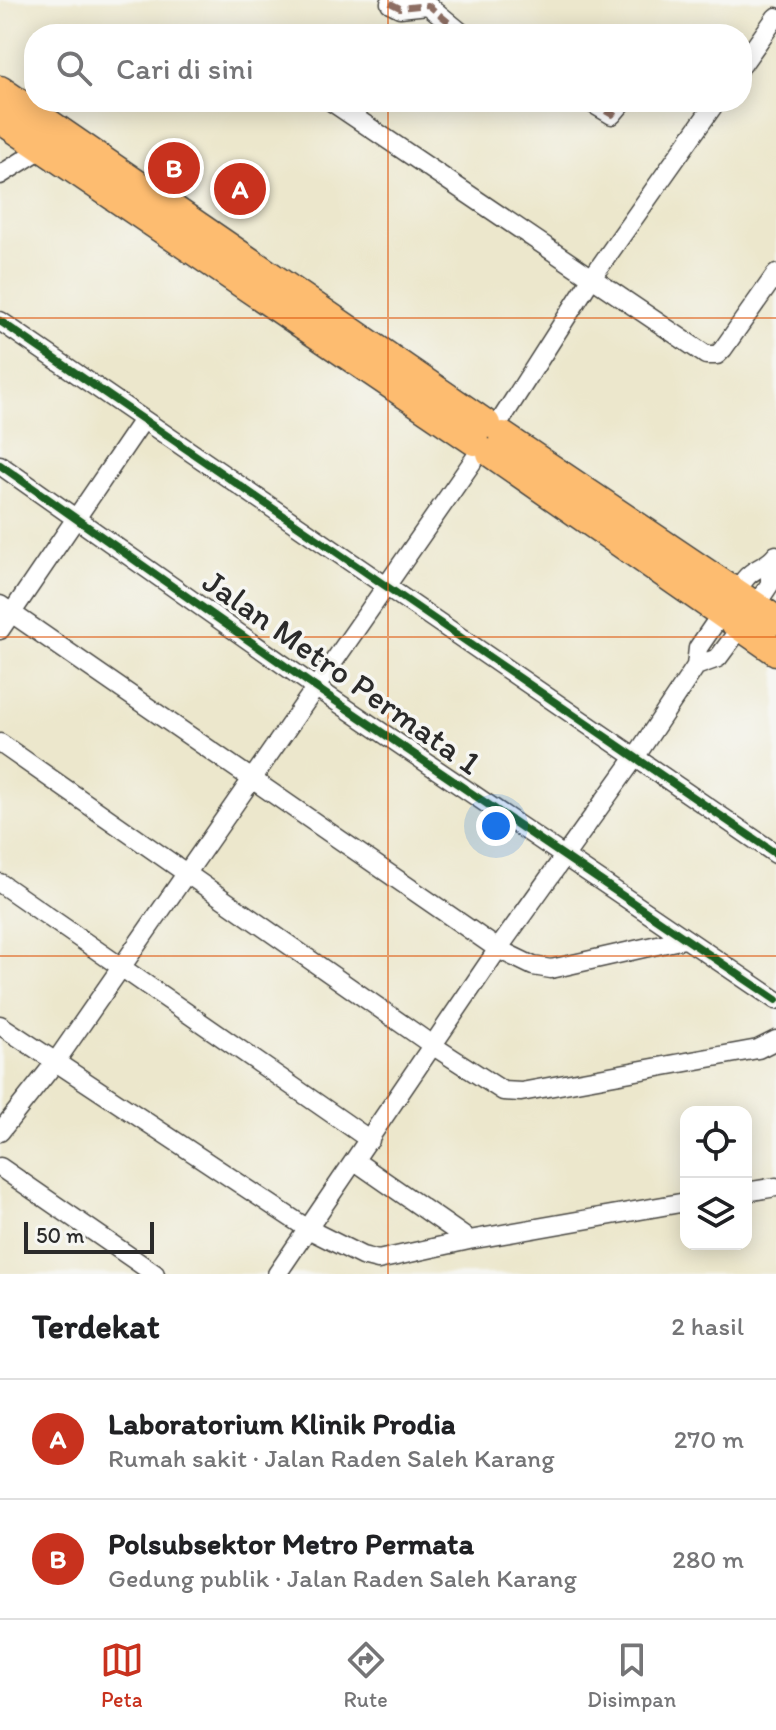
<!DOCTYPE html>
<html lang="id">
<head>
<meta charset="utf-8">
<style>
	body { margin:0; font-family:Itim,sans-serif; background:#f6f6f6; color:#202124 }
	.controls { position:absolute; right:24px; bottom:24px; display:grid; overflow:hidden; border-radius:16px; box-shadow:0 4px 20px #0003 }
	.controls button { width:72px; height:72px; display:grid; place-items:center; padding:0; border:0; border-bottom:2px solid #e0e0e0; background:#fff; color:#202124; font:40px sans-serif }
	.scale { position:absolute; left:24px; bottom:20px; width:130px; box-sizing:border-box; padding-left:8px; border:4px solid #2b2b2b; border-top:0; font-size:22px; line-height:28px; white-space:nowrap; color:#2b2b2b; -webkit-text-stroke:6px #f6f6f2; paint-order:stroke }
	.you { position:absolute; left:496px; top:826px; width:28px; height:28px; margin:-20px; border:6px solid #fff; border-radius:50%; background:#1a73e8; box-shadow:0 0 0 12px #1a73e833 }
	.badge { display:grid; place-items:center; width:52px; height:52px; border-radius:50%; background:#c8321e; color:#fff; font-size:26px; font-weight:700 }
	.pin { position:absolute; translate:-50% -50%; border:4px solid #fff; box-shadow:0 2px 8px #0006 }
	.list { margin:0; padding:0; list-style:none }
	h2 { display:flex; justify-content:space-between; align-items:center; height:104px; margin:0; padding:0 32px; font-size:34px }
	h2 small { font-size:26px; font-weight:400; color:#757577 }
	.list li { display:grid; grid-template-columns:52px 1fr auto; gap:24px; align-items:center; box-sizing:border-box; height:120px; padding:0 32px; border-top:2px solid #e0e0e0 }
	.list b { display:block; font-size:30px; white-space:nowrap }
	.list p { margin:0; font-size:26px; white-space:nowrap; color:#757577 }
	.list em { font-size:26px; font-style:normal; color:#757577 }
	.icon { flex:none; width:44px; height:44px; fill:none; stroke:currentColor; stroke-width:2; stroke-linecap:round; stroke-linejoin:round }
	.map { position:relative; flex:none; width:776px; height:1274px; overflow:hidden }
	.search { position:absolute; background:#fff; box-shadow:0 4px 20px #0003; left:24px; right:24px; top:24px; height:88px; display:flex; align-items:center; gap:20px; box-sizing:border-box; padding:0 28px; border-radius:32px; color:#757577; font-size:30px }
	.sheet { height:344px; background:#fff }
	nav { display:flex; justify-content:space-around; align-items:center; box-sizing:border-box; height:112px; border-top:2px solid #e0e0e0; background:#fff; font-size:22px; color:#757577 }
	nav a { display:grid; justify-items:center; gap:4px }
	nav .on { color:#c8321e }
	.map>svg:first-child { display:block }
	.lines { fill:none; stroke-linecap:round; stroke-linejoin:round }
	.minor-casing { stroke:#484743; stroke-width:21 }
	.primary-casing { stroke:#484743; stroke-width:31 }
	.minor { stroke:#fff; stroke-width:18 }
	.primary { stroke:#fdbc70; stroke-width:28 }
	.quiet { stroke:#8d6e63; stroke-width:6; stroke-dasharray:12 6; stroke-linecap:butt }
	.cycleway-casing { stroke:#f6f6f2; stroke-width:13 }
	.cycleway { stroke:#1b5e20; stroke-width:8 }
	.grid { fill:none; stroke:#df570e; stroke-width:2; stroke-opacity:0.55 }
	.labels { text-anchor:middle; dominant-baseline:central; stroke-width:7; stroke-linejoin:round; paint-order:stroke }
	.street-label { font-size:34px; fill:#2b2b2b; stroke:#f6f6f2 }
</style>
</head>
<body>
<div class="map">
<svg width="776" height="1274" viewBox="0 0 776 1274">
	<rect width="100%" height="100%" fill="#f6f6f2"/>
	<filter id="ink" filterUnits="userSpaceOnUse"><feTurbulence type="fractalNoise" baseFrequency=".0125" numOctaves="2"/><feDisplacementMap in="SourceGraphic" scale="16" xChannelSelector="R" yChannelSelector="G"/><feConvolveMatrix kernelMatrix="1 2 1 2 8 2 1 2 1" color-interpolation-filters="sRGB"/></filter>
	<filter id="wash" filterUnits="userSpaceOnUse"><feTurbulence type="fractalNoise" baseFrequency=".006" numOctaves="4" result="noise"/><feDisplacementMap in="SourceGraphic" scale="32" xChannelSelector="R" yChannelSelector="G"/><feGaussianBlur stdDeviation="1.8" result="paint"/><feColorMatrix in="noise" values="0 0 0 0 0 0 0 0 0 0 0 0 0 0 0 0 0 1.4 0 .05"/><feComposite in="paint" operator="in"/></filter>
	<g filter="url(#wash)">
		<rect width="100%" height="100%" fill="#ece7cc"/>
	</g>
	<g filter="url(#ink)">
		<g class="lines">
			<g class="minor-casing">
				<path id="minor" d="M390,3L400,8L428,5L463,34
					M742,65L776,17
					M332,102L706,355H717L723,349L776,274
					M590,102L612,115L623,102
					M0,175L43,148L48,141
					M0,321L776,854
					M497,426L591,279L716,102
					M0,465L315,687L776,1000
					M0,605L498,949L533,966L551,969L684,939
					M0,630L143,420
					M696,666L718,658L741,627L770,584V563
					M0,743L432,1045L503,1091L521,1092L758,1049L776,1040
					M0,883L370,1140
					M0,1025L308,1229L362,1256L378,1260L469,1240L686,1202
					M0,1132L54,1064L480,451
					M355,1161L469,1240
					M0,1167L155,1274
					M746,1192L776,1187
					M277,1274L498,949L634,759L696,666L698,648L745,579C754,567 768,567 776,555"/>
			</g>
			<g class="primary-casing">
				<path id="primary" d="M0,90L486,424
					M0,119L474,441
					M503,436L776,620
					M491,453L776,651"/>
			</g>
			<use href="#minor" class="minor"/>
			<use href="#primary" class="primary"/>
			<path class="quiet" d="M390,3L400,8L428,5L463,34
				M590,102L612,115L623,102"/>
			<g class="cycleway-casing">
				<path id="cycleway" d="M0,321L776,854
					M0,465L315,687L776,1000"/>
			</g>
			<use href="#cycleway" class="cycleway"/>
		</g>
	</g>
	<path class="grid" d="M388,0V34M388,102V1274M0,318H776M0,637H776M0,956H776"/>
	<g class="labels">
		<g class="street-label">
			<text transform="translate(342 672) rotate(35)">Jalan Metro Permata 1</text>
		</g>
	</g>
</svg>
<div class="controls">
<button><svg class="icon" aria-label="locate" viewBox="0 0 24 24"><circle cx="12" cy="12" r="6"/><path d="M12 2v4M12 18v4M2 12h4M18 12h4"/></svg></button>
<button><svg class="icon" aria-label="layers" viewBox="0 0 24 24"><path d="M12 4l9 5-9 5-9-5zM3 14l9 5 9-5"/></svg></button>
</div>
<div class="scale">50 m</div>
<div class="you"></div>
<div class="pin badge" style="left:240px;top:189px">A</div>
<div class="pin badge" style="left:174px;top:168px">B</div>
<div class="search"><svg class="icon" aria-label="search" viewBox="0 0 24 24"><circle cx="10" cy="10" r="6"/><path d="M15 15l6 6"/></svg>Cari di sini</div>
</div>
<section class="sheet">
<h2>Terdekat<small>2 hasil</small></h2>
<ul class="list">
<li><span class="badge">A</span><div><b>Laboratorium Klinik Prodia</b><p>Rumah sakit · Jalan Raden Saleh Karang</p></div><em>270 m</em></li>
<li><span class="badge">B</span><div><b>Polsubsektor Metro Permata</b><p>Gedung publik · Jalan Raden Saleh Karang</p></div><em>280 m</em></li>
</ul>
</section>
<nav>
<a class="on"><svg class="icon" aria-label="map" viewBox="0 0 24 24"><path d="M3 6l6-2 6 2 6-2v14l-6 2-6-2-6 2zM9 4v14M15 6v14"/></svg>Peta</a>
<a><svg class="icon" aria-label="directions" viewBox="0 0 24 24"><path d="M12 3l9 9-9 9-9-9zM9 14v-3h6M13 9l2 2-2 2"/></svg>Rute</a>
<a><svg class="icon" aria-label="saved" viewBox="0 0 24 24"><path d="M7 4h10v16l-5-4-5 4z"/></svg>Disimpan</a>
</nav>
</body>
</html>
